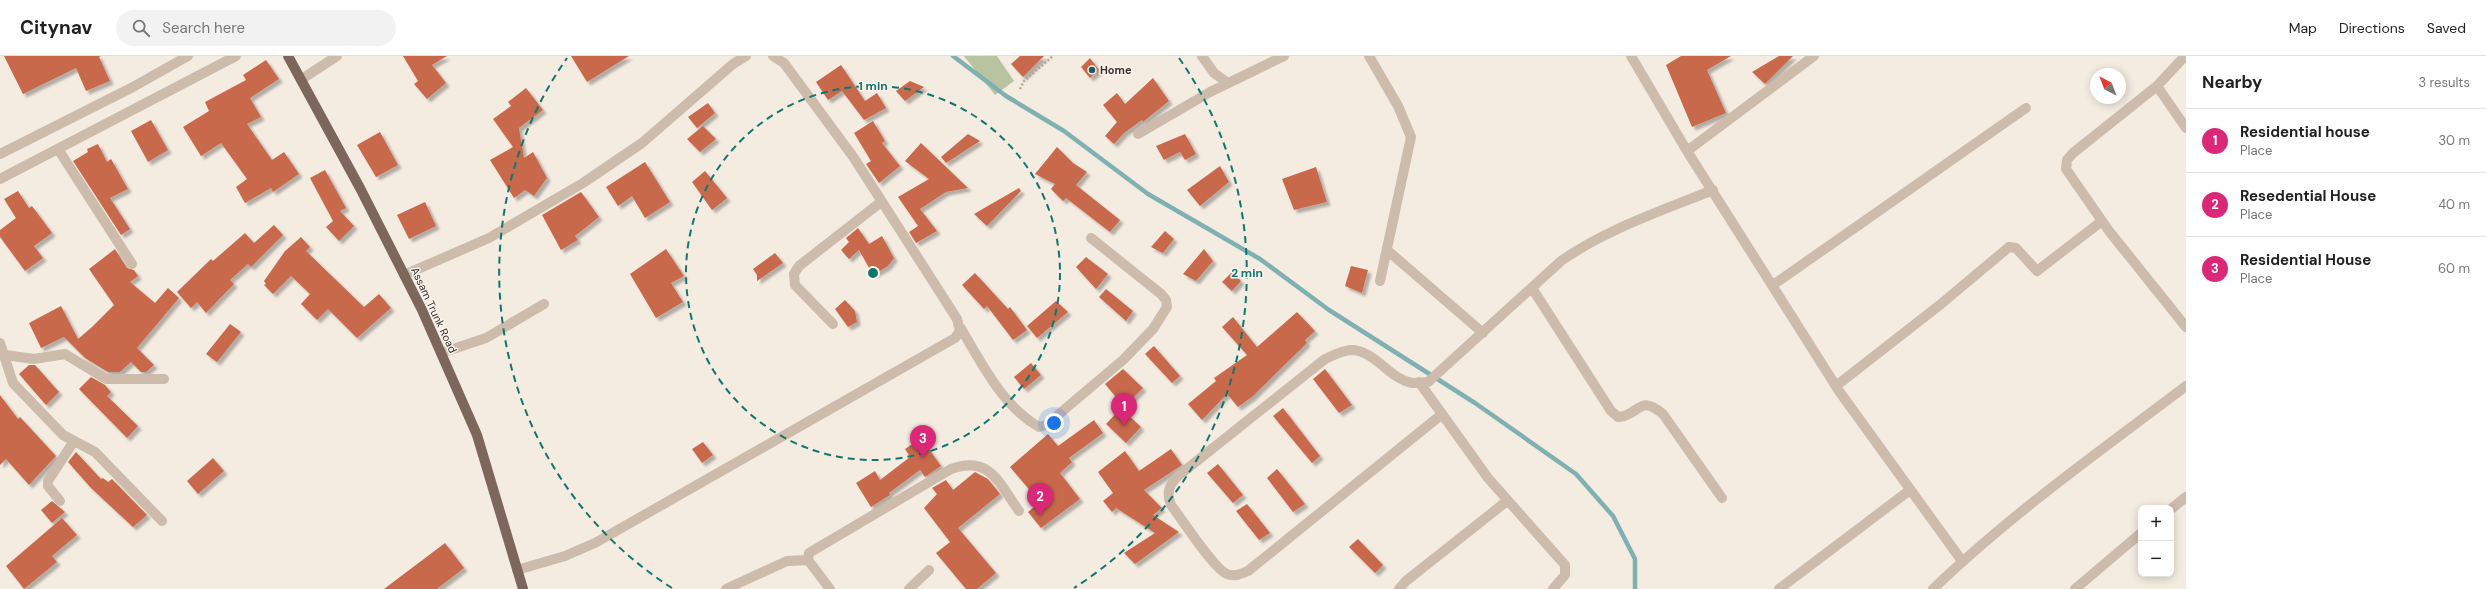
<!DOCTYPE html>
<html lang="en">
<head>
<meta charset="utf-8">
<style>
	body { margin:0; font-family:"DM Sans",sans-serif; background:#f2f2f2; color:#222 }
	.controls { position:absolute; right:12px; bottom:12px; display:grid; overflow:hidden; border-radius:8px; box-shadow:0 2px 10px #0003 }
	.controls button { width:36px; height:36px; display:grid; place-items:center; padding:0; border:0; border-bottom:1px solid #e0e0e0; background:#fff; color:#222; font:20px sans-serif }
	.compass { position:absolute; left:2090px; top:12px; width:36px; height:36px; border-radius:50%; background:#fff; box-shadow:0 2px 10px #0003; rotate:318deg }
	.you { position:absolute; left:1054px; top:367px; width:14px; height:14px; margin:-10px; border:3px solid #fff; border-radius:50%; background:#1a73e8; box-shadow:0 0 0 6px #1a73e833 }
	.badge { display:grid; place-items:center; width:26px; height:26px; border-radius:50%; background:#db2777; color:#fff; font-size:13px; font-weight:700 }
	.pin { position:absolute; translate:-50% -33px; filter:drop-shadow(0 1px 2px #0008) }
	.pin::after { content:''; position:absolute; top:21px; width:14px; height:12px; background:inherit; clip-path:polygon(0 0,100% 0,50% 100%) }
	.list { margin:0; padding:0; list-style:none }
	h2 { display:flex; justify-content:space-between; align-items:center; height:52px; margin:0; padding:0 16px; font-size:17px }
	h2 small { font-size:13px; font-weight:400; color:#767676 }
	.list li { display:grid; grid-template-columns:26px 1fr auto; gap:12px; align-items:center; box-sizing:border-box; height:64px; padding:0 16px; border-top:1px solid #e0e0e0 }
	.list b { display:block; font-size:15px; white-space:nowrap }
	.list p { margin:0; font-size:13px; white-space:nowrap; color:#767676 }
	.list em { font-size:13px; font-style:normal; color:#767676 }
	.icon { flex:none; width:22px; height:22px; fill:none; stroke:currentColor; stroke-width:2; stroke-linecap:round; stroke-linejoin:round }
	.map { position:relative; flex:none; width:2186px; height:533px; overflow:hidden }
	header { display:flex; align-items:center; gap:24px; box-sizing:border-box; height:56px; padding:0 20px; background:#fff; border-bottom:1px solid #e0e0e0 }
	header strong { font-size:19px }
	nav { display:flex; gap:22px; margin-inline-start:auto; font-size:14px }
	.search { width:280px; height:36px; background:#f2f2f2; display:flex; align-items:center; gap:10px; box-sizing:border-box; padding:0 14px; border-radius:22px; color:#767676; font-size:15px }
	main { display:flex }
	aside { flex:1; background:#fff }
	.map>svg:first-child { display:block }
	.green { fill:#b8c4a0 }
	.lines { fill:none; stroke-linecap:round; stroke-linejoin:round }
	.stream { stroke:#7fb0b2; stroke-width:4.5 }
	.building { fill:#c8694b; filter:url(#shadow) }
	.path { stroke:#b9a596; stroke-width:2.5; stroke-dasharray:2 2; stroke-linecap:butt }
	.minor { stroke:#cdbbac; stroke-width:10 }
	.major { stroke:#7d675c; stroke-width:10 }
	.ring { fill:none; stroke:#0f766e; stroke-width:2; stroke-dasharray:7 5 }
	.poi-dot { fill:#1f5a5e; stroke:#fbf5ee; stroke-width:1.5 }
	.labels { text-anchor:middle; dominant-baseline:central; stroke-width:3; stroke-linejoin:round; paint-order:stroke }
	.poi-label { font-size:11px; font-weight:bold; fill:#3b302b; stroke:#fbf5ee; text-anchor:start }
	.street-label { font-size:11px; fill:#3b302b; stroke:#fbf5ee }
	.centre { fill:#0f766e; stroke:#fbf5ee; stroke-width:2 }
	.ring-label { font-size:12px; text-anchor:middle; font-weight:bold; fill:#0f766e; stroke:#fbf5ee; stroke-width:3; stroke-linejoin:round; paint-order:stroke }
</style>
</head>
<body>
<header>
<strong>Citynav</strong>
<div class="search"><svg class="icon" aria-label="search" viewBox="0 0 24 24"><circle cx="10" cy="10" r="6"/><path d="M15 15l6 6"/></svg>Search here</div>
<nav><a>Map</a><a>Directions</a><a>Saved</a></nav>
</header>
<main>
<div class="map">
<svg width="2186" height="533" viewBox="0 0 2186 533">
	<defs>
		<filter id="shadow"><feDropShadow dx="3.5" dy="3.5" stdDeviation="1" flood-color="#0004"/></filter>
	</defs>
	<rect width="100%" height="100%" fill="#f4ebe1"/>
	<path class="green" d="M964,0H997L1014,25L995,39Z"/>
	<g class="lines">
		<path class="stream" d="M953,0L1006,40L1064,75L1148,138L1260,203L1329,254L1475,347L1576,418L1613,460L1635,503V533"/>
	</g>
	<path class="building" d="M4,0H101L99,1L110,25L86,35L76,12L23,38Z
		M403,0H447L432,9L446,27L427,43L414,28L418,25Z
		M571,0H629L587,26Z
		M1020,0H1044L1023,21L1011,8Z
		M1681,0H1731L1707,14L1726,57L1692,71L1666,9Z
		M1779,0H1793L1765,28L1752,16Z
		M1090,2L1099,14L1090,22L1081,11Z
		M266,4L279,23L250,42L261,61L247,68L272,104L284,96L299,118L273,136L271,132L245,147L236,131L247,123L221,87L201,100L183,71L209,55L205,46L246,24L243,19Z
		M841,9L865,45L877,37L886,52L864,64L842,35L828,44L816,26Z
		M1153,22L1169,45L1143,66L1142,64L1124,77L1114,88L1105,80L1117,66L1103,49L1117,37L1125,48Z
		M910,25L924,31L905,45L896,35Z
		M526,32L543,54L519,72L524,102L533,96L547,122L534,140L525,134L514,142L490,104L513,91L493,63L511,50L508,46Z
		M708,47L715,57L697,72L688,61Z
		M151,64L168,94L148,106L131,75Z
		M873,65L885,85L882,87L900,110L879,127L866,108L871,105L854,77Z
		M703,70L716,83L700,96L687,83Z
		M380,76L398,109L376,121L357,89Z
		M968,78L980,85L946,107L941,101Z
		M1185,78L1196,98L1185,104L1180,96L1164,104L1156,90Z
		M921,87L968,132L946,136L920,153L937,175L916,187L909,176L918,170L898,141L929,123L905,105Z
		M98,88L107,106L111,103L128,133L110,142L130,173L121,179L73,105L88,96L87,93Z
		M1057,91L1073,107L1087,116L1076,129L1120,164L1110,176L1066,142L1063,145L1051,133L1055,128L1035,118Z
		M645,106L670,146L645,162L632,140L618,150L606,131Z
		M1220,110L1229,126L1200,150L1187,134Z
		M1316,111L1327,146L1294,154L1282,123Z
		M325,114L346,152L340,155L354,170L339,185L326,171L333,165L310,122Z
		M705,115L727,142L712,154L692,126Z
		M1019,132L1021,135L987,170L974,158Z
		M18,135L29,152L32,150L52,177L34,190L43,202L25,215L0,181V174L16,162L4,143Z
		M581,136L599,161L575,180L578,184L561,194L542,159Z
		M425,146L436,170L409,183L397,159Z
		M274,169L283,179L251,211L248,208L230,224L234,228L206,257L197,246L191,252L177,236L211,203L213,205L245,177L254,187Z
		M858,172L869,188L882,180L894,202L888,210L873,219L859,194L849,203L841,194L849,186L846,182Z
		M1165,175L1174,183L1163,197L1151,191Z
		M301,181L310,191L306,195L364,251L379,238L391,252L357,282L328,253L317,264L301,248L310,238L291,220L273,238L264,229L266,228L264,225L285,195Z
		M115,193L127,212L134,214L138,220L130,226L155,247L168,232L179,242L137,292L154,309L146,316H141L131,306L120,316H108L85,302L64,281L41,292L29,267L61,250L78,283L92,271L114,249L89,213Z
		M666,193L684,220L671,227L683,246L656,262L630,218Z
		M1204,193L1213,205L1196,225L1183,218Z
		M775,197L783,207L757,225V219L753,213Z
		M1086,201L1108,218L1096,233L1076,211Z
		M1351,210L1368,214L1362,237L1345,230Z
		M1232,216L1241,225L1232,235L1222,226Z
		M975,217L1008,253L1010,251L1027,274L1013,284L987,250L984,253L962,229Z
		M1106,233L1133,255L1126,265L1099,241Z
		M845,244L855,255L857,266L848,271L835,253Z
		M1056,245L1068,256L1037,282L1027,270Z
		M1297,256L1315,275L1305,284L1307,287L1252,341L1238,351L1227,338L1202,364L1188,348L1216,325L1214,322L1247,299L1222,271L1233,261L1257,291Z
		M230,268L241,276L217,306L206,298Z
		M1154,290L1180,320L1172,327L1145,298Z
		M1031,307L1041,319L1024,333L1014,321Z
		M29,309H35L59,336L46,349L19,318Z
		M1123,313L1143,332L1124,351L1105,328Z
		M1325,313L1352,349L1339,357L1313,323Z
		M91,321L105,329L111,336L107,340L138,370L127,382L79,333Z
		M0,339L18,363L20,361L56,400L29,429L6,403L0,409Z
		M1121,352L1141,371L1126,387L1106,368Z
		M1283,352L1320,400L1312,407L1273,360Z
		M1094,364L1103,377L1069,402L1072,406L1060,417L1080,443L1041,472L1028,456L1040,446L1010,411L1048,378L1058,390Z
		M921,382L941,410L925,421L920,414L889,437L890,439L871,451L856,427L875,415L880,424L910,401L905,393Z
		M703,386L713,399L702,407L692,393Z
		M1171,393L1182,409L1144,434L1162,452L1153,459L1179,476L1135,508L1124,497L1155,477L1116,452L1112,456L1103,445L1113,437L1098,416L1125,395L1139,415Z
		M76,396L101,423L103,422L108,426L112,423L147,459L133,471L91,432L68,406Z
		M213,402L224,415L198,438L187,425Z
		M1218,408L1243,439L1233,447L1207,417Z
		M1277,413L1305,448L1293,456L1267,422Z
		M975,416L988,423L1000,438L958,472L996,517L977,533H966L936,497L950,486L924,452L937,438L932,432L946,424L953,434Z
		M52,445L65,456L52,467L41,454Z
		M1247,448L1270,477L1259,484L1236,455Z
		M62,462L77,479L52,500L57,506L24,533L6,510Z
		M1358,483L1383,509L1375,517L1349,491Z
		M445,487L464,512L437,533H384Z"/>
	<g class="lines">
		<path class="path" d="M1020,33L1024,25L1053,0"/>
		<path class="minor" d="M1202,0L1214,17L1228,27
			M1369,0L1398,50L1411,81L1380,225
			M1631,0L1687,95L1839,335L1962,505
			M2185,0L2157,30L2073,97L2067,104L2066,113L2109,175L2186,271
			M302,23L337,0
			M2157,30L2186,72
			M1138,78L1210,36L1284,0
			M58,93L132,208
			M1687,95L1814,0
			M0,98L133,31L188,0
			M0,123L236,0
			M1387,194L1483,277
			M404,219L489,182L583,127L642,87L733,8L746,0
			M1773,229L2026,52
			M1532,232L1611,355L1618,361C1640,360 1638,337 1663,358L1722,442
			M833,268L795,229L794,218L799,210L881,146
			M960,271C981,306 1002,350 1039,371L1046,369L1123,304L1153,273L1167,251L1166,244L1161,238L1091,182
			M0,287L13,327L63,379L95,396L162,465
			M441,297L486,282L544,248
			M5,299L34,303L65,298L106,323H164
			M1419,326L1488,422L1565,509V519L1553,533
			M1836,330L1941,248L2009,191L2016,192L2037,215L2102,165
			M1441,359L1248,515C1241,518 1234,521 1227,518C1214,513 1181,462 1171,449C1166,437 1169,429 1178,420L1325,303C1334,299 1343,294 1352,294C1375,295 1390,323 1412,327C1417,327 1423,326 1428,326L1561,205C1607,173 1661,155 1713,134
			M60,445L48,430V425L74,385
			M2171,453L2186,441
			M808,504L809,497L951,413C990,399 999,427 1019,455
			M517,514L565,500L595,487L955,282L960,275L957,263L854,102L784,7L773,0
			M726,533L787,505L808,504L830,533
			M909,533L929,514
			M1399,533L1406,525L1507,445
			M1779,533L1910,434
			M1933,533C2011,458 2100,395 2186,330
			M2075,533L2141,477"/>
		<path class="major" d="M288,0L360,132L422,254L477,379L523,533"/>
	</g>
	<g class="ring">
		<circle cx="873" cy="217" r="187"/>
		<path d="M672 532A374 374 0 0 1 567 2M1179 2A374 374 0 0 1 1074 532"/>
	</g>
	<circle class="poi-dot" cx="1092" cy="14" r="4"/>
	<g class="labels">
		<g class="poi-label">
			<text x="1100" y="14">Home</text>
		</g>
		<g class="street-label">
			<text transform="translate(434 254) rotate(65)">Assam Trunk Road</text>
		</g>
	</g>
	<circle cx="873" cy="217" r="6" class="centre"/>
	<g class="ring-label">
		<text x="873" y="34">1 min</text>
		<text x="1247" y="221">2 min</text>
	</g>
</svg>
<div class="controls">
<button>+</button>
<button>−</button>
</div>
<svg class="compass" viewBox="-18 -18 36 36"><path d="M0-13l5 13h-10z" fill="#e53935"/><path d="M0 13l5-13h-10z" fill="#767676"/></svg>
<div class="you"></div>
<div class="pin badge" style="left:1124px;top:370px">1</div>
<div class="pin badge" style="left:1040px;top:460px">2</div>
<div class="pin badge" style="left:923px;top:402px">3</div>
</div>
<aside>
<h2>Nearby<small>3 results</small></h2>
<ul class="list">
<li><span class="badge">1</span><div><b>Residential house</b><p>Place</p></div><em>30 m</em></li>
<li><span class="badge">2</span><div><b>Resedential House</b><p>Place</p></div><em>40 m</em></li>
<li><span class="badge">3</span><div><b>Residential House</b><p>Place</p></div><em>60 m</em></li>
</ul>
</aside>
</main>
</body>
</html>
